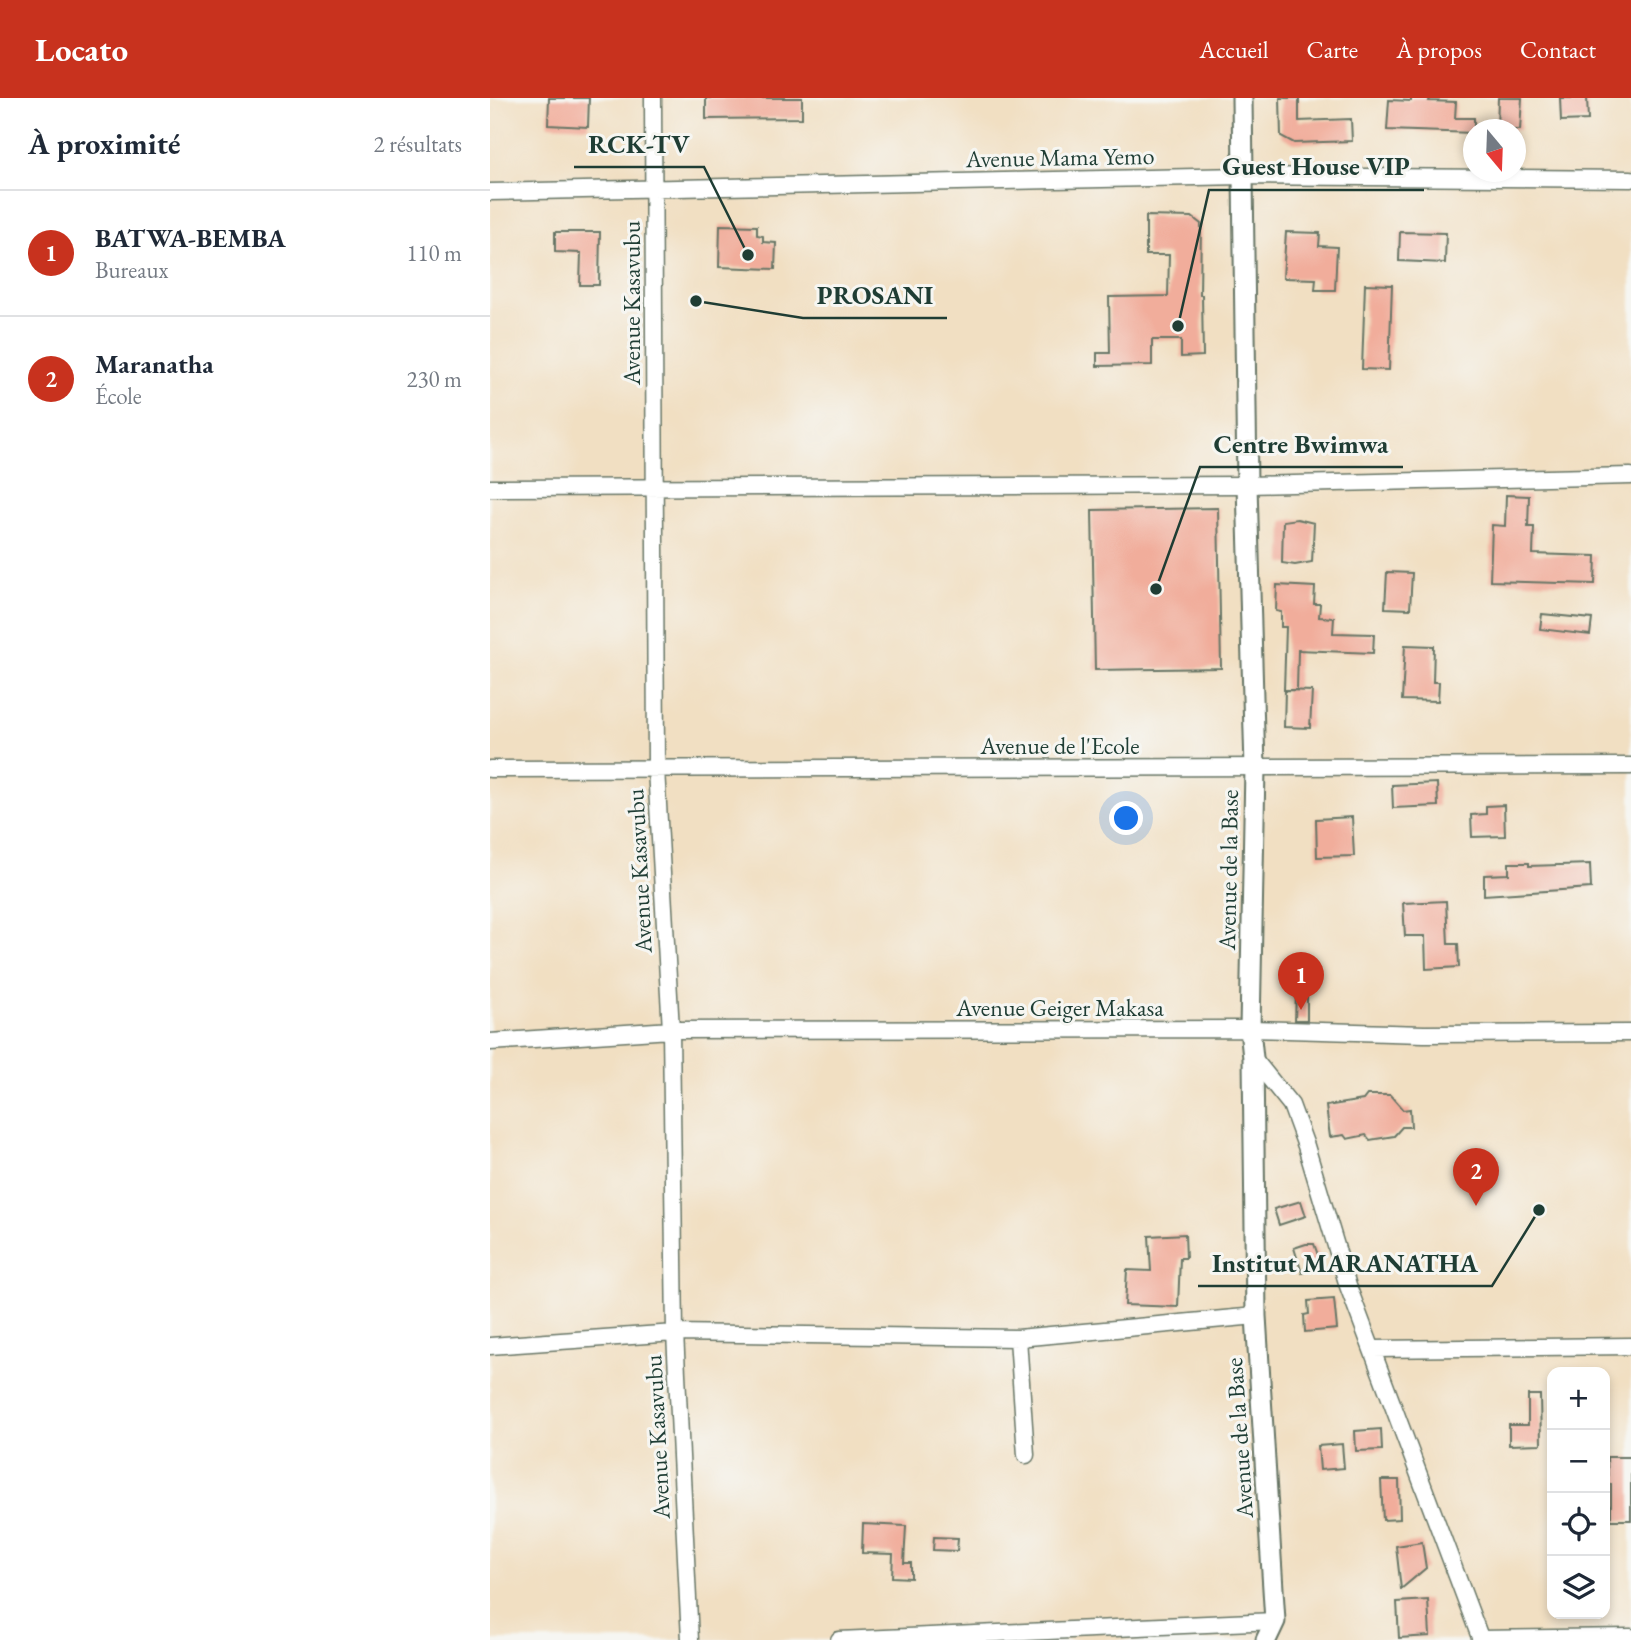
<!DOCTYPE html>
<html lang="fr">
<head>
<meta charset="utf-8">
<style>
	body { margin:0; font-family:"EB Garamond",serif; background:#f2f2f3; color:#1f2937 }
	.controls { position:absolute; right:21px; bottom:21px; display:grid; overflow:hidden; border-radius:14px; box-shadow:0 4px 10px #0003 }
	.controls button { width:63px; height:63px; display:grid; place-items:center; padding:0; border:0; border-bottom:2px solid #e0e1e3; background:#fff; color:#1f2937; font:35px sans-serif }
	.compass { position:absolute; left:973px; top:21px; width:63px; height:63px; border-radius:50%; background:#fff; box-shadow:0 4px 10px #0003; rotate:161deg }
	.you { position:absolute; left:637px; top:721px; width:24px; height:24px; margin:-18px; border:5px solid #fff; border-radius:50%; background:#1a73e8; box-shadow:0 0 0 10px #1a73e833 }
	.badge { display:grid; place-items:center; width:46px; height:46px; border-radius:50%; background:#c8321e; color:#fff; font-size:23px; font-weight:700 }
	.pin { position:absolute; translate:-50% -58px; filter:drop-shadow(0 2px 4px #0008) }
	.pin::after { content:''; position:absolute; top:37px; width:24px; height:21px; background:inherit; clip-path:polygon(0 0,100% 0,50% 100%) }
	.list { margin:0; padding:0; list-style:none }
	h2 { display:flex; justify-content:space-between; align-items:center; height:91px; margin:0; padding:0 28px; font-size:30px }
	h2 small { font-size:23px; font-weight:400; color:#747a83 }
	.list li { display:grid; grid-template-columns:46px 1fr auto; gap:21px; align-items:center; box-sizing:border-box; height:126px; padding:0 28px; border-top:2px solid #e0e1e3 }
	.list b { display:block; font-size:26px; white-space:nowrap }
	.list p { margin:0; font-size:23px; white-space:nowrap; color:#747a83 }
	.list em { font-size:23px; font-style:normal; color:#747a83 }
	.icon { flex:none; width:38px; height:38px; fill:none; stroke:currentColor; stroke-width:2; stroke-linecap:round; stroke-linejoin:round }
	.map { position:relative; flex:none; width:1141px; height:1542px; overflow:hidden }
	header { display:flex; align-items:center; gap:42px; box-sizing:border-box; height:98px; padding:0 35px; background:#c8321e; color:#fff }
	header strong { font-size:33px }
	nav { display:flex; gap:38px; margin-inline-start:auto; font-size:24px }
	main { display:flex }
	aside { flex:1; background:#fff }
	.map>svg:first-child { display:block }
	.building { fill:#f1ad9b }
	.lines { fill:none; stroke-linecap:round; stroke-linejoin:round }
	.minor-casing { stroke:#687666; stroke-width:19 }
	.major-casing { stroke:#687666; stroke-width:23 }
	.minor { stroke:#fff; stroke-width:16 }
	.major { stroke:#fff; stroke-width:19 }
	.labels { text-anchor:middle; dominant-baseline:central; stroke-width:6; stroke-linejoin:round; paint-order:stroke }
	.street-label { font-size:24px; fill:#1f3d34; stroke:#f6f6f2 }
	.leader { fill:none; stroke:#1f3d34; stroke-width:2.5 }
	.callout-dot { fill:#1f3d34; stroke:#f6f6f2; stroke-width:2.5 }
	.callout-label { font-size:26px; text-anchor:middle; font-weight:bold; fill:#1f3d34; stroke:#f6f6f2; stroke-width:6; stroke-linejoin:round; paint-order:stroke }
</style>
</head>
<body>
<header>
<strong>Locato</strong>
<nav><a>Accueil</a><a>Carte</a><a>À propos</a><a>Contact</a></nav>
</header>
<main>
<aside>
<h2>À proximité<small>2 résultats</small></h2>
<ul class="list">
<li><span class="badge">1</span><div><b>BATWA-BEMBA</b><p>Bureaux</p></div><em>110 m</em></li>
<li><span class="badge">2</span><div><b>Maranatha</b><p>École</p></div><em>230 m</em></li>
</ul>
</aside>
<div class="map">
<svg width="1141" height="1542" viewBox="0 0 1141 1542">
	<rect width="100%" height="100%" fill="#f6f6f2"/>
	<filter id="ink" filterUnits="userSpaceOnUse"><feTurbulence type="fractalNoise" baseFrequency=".0143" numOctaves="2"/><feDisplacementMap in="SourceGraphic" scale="14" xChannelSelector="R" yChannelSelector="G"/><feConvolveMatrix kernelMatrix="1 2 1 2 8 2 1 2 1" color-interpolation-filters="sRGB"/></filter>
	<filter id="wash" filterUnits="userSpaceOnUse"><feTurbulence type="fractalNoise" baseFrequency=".00686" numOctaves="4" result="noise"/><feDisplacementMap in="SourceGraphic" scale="28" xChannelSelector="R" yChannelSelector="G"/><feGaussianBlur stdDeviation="1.57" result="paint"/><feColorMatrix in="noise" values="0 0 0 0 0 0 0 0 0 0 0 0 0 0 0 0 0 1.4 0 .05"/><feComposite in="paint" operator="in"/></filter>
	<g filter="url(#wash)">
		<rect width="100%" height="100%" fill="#f1dfc2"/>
		<g id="blocks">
			<path class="building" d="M59,0H99L98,29L58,27Z
				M216,0H312V20L216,21Z
				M790,0H809V23L861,21L862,43L804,45L791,38Z
				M921,0H940L939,3L966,4L965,20H984V35L897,32L899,2L921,3Z
				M1008,0H1032L1030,32H1007Z
				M1070,0H1097L1098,22L1071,23Z
				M656,118L702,119L711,126L710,197H712L713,258L691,259V242H662V267L607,268V255H620L619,199L678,198L679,157H656Z
				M230,127L267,128V137L273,138V144L286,145L285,171L229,169Z
				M65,134H110L109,187H90L91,155L65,154Z
				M796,134L830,135L829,148L847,149L845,192H825L826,181L793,180Z
				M910,134L956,135L955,165L909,163Z
				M875,186L902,187L899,272L872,271Z
				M1016,397L1039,398L1038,429H1044L1043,456L1106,458L1105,486L1000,483L1002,427L1015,428Z
				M728,410L731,570L605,572L602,412Z
				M807,421L824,425L822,464L805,467L792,465L793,423Z
				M897,474L922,475L920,511L895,510Z
				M787,487L825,489L824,506H830L829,519L844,520L843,535L884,536L883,555L808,552L807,592H794L796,529H791V514L786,513Z
				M1052,516L1102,521L1100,537L1050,531Z
				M915,547L944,548L943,584H949L948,603L912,602Z
				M795,592L822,593L820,630L794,629Z
				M947,685L948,708L903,710L902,687Z
				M1014,707L1015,738L982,739L981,717L996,716V708Z
				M862,719L864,758L827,759L826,721Z
				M1019,765H1039V768L1100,766L1101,790L994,797V777L1019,776Z
				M956,803L958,846H968L969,869L936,871L935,838H915L913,805Z
				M806,896H817V922H805Z
				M877,997H900L913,1012L920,1011L921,1029H912L904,1038L880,1042L876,1037L857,1041L854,1037L840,1039L836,1008L873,1002Z
				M811,1103L816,1118L789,1127L784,1111Z
				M695,1136L696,1160H690L688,1209L635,1207L637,1172L661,1173L659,1138Z
				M816,1146H824L832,1168L812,1175L804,1150Z
				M844,1201L847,1231L815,1234L814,1217L819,1216L818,1203Z
				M1038,1297H1050L1051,1346L1019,1347V1327H1038Z
				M891,1331L892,1352L866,1353L865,1333Z
				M852,1346L854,1370L830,1372L828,1348Z
				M1117,1359H1141V1422H1121V1386H1118Z
				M891,1382H909L910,1421L893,1422Z
				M373,1426L416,1428L414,1465H421V1480L402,1479L403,1456L372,1455Z
				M444,1439L468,1440L467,1453L443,1452Z
				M932,1444L936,1470L911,1491L906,1448Z
				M938,1502L940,1538L909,1540L907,1504Z"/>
		</g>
	</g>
	<g filter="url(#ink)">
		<use href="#blocks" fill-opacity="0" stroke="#687666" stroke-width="2"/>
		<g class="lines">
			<g class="minor-casing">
				<path id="minor" d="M163,0L166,671L181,932L185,1235L200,1542
					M0,94L753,78L1141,81
					M0,390L757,387L1141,378
					M0,671L1141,668
					M0,944L181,932L760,931L934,936L1141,935
					M763,960L801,1007L816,1048L858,1188L991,1542
					M528,1240L536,1357
					M0,1248L185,1235L528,1240L766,1218
					M883,1251L1141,1248
					M990,1541L1141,1539
					M349,1542L785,1523"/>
			</g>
			<g class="major-casing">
				<path id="major" d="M752,0L757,387L765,670L760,931L763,960L766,1218L785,1523L776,1542"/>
			</g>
			<use href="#minor" class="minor"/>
			<use href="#major" class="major"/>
		</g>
	</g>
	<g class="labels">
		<g class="street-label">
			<text transform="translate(570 59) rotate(-1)">Avenue Mama Yemo</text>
			<text transform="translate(141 205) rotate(-90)">Avenue Kasavubu</text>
			<text x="570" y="647">Avenue de l'Ecole</text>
			<text transform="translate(738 772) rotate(-89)">Avenue de la Base</text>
			<text transform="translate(149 773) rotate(-93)">Avenue Kasavubu</text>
			<text x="570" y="909">Avenue Geiger Makasa</text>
			<text transform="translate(167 1339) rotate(-93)">Avenue Kasavubu</text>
			<text transform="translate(749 1340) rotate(-94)">Avenue de la Base</text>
		</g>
	</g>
	<path class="leader" d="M258 157L214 69H84M688 228L719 92H934M206 203L313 220H457M666 491L710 369H913M1049 1112L1002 1188H708"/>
	<g class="callout-dot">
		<circle cx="258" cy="157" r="7"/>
		<circle cx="688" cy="228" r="7"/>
		<circle cx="206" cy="203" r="7"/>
		<circle cx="666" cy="491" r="7"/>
		<circle cx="1049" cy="1112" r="7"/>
	</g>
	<g class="callout-label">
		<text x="149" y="55">RCK-TV</text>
		<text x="826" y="77">Guest House VIP</text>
		<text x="385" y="206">PROSANI</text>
		<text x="811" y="355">Centre Bwimwa</text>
		<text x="855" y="1174">Institut MARANATHA</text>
	</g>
</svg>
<div class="controls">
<button>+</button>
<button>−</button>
<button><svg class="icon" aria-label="locate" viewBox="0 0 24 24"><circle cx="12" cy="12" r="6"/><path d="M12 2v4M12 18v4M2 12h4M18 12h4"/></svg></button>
<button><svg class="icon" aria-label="layers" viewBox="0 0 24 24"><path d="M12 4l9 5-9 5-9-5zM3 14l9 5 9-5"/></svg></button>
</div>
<svg class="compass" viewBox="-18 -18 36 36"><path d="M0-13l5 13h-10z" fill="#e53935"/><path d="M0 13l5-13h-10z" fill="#747a83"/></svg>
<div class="you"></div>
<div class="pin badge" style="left:811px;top:912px">1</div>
<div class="pin badge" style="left:986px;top:1108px">2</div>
</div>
</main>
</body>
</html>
